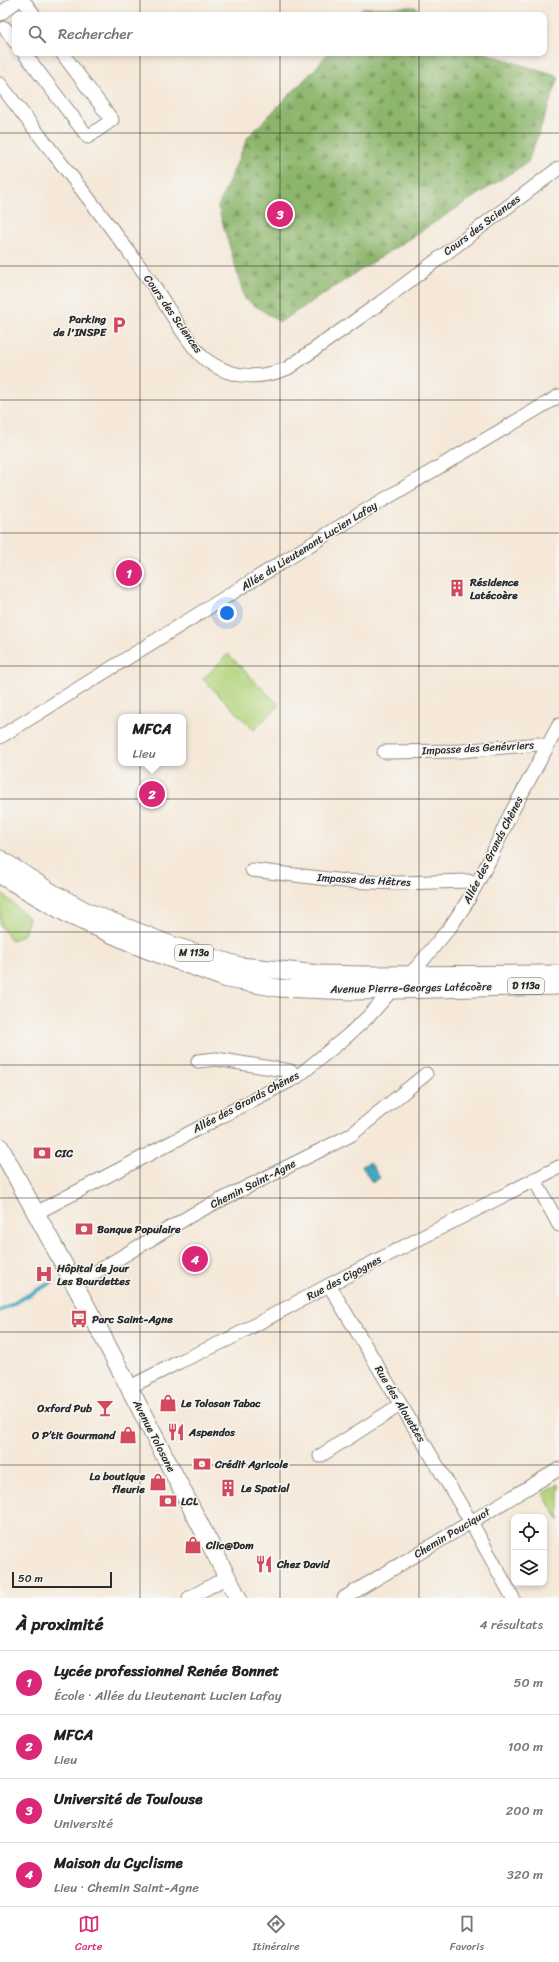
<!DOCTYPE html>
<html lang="fr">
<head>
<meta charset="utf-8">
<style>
	body { margin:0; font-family:Sriracha,sans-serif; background:#f2f2f2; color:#222 }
	.controls { position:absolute; right:12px; bottom:12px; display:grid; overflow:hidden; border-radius:8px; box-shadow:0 2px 6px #0003 }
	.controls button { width:36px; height:36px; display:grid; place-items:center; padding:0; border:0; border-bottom:1px solid #e0e0e0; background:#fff; color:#222; font:20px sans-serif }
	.scale { position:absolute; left:12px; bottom:10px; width:100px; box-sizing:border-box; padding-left:4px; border:2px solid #2b2b2b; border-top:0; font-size:11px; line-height:14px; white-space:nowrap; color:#2b2b2b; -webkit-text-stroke:3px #f6f6f2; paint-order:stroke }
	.you { position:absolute; left:227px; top:613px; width:14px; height:14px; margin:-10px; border:3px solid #fff; border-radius:50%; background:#1a73e8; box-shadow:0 0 0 6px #1a73e833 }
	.badge { display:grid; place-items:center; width:26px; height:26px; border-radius:50%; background:#db2777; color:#fff; font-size:13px; font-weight:700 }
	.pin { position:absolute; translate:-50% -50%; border:2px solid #fff; box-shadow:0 1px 4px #0006 }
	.popup { position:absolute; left:118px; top:714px; width:68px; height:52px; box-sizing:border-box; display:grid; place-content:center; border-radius:8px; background:#fff; filter:drop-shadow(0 1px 3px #0005); font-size:13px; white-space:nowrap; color:#767676 }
	.popup b { font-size:15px; color:#222 }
	.popup::after { content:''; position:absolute; left:50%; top:100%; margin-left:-8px; border:8px solid transparent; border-top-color:#fff }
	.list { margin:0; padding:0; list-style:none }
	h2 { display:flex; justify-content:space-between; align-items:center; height:52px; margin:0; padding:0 16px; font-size:17px }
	h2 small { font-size:13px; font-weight:400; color:#767676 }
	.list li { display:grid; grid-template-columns:26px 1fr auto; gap:12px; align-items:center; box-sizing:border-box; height:64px; padding:0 16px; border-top:1px solid #e0e0e0 }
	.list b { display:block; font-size:15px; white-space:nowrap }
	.list p { margin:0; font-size:13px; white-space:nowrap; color:#767676 }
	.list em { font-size:13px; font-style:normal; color:#767676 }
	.icon { flex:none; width:22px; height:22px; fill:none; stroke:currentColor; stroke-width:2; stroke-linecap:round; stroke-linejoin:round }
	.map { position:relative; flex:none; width:559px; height:1598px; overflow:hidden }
	.search { position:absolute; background:#fff; box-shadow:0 2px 6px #0003; left:12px; right:12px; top:12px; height:44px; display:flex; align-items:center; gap:10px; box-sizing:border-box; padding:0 14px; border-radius:8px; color:#767676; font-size:15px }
	.sheet { height:308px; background:#fff }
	nav { display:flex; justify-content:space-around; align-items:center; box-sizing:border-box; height:56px; border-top:1px solid #e0e0e0; background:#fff; font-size:11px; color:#767676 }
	nav a { display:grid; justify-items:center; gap:2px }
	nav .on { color:#db2777 }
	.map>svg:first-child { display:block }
	.green { fill:#b2d47d; stroke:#6e8054 }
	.forest { fill:url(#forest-firs); stroke:#5c704c }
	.water { fill:url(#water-ripples); stroke:#366a76 }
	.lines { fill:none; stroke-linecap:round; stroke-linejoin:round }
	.stream { stroke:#41a8c1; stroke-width:4 }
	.minor-casing { stroke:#908a82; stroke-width:15 }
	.major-casing { stroke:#908a82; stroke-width:19 }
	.minor { stroke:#fff; stroke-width:13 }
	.major { stroke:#fff; stroke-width:17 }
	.grid { fill:none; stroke:#2b2b2b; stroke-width:1; stroke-opacity:0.55 }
	.labels { text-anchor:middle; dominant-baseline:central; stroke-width:3; stroke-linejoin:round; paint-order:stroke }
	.shield { fill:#f6f6f2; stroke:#686867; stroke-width:1 }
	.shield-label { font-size:10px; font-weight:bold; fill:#2b2b2b }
	.street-label { font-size:11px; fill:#2b2b2b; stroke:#f6f6f2 }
	.poi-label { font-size:11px; font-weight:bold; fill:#2b2b2b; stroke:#f6f6f2; text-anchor:start }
</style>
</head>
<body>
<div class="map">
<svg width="559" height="1598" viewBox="0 0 559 1598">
	<defs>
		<pattern id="forest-firs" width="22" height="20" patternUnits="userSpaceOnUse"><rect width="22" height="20" fill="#8db66c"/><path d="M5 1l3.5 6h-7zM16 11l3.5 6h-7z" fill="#739459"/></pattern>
		<pattern id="water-ripples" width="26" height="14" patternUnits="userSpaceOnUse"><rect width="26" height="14" fill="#41a8c1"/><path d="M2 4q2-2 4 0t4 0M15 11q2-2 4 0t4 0" fill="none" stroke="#37899d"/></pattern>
	</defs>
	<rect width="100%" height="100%" fill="#f6f6f2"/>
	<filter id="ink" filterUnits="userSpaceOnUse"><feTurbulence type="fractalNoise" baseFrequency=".025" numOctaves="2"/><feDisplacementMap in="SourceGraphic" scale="8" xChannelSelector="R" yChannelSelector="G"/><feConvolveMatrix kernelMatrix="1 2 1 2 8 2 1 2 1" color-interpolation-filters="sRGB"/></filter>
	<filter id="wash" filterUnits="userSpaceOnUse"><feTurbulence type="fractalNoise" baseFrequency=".012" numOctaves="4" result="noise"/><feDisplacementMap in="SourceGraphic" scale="16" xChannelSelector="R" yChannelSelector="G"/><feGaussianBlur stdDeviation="0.9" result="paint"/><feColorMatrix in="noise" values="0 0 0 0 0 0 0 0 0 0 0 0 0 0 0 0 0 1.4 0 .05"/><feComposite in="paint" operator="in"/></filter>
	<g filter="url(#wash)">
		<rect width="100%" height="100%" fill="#f5e8d8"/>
		<path class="green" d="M228,654L279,705L254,730L203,679Z
			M0,892L29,918L24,934L12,941L0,925Z
			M559,1484V1521L543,1494Z"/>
		<path class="forest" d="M415,7L426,15H357L362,8Z
			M328,53H485L559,77L528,162L280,322L245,299L218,207L248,137L316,68Z"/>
		<path class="water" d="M370,1162L380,1178L372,1183L362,1166Z"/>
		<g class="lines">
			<path class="stream" d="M0,1311L54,1281"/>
		</g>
	</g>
	<g filter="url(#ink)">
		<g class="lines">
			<g class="minor-casing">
				<path id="minor" d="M23,0L34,15
					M0,14L18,0
					M5,28L15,42
					M24,53L88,137L112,120L62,53
					M0,84C50,150 103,215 151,282C165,302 188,345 205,359C231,379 259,380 288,368L380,303L559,168
					M0,737L363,512L559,396
					M384,752L461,751L538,744L547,747
					M252,870L345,881L398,883L468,881L476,885
					M198,1061L216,1059L290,1071L297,1077
					M534,1179L559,1225
					M36,1213L297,1077L346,1037L369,1016L393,989L418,966L451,926L467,902L489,861L510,815L559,725
					M74,1285L195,1213L351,1135L426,1074
					M329,1285L471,1522L513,1598
					M130,1387L179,1362L229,1339L329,1285L559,1167
					M320,1456L400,1405
					M189,1598L227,1577
					M344,1598L559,1469"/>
			</g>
			<g class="major-casing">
				<path id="major" d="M0,859L51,892L88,912L171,945L240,966L319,974L364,975L559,974
					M0,875L69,915L145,949L227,979L279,988L354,991L559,986
					M0,1147L101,1333L238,1598"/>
			</g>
			<use href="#minor" class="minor"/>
			<use href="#major" class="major"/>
		</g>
	</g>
	<path class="grid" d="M140,0V15M280,0V15M419,0V15M140,53V1598M280,53V1598M419,53V1598M0,133H559M0,266H559M0,400H559M0,533H559M0,666H559M0,799H559M0,932H559M0,1065H559M0,1198H559M0,1332H559M0,1465H559"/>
	<defs>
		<g id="parking-bare" transform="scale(1.38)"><path d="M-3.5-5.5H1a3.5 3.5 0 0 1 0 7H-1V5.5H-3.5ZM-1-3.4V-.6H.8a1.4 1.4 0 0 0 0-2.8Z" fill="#d1495b" stroke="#f6f6f2" stroke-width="2.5" paint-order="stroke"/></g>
		<g id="building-bare" transform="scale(1.38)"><path d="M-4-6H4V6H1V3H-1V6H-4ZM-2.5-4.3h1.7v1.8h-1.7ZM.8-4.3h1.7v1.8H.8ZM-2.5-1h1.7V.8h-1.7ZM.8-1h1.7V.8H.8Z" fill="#d1495b" stroke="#f6f6f2" stroke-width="2.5" paint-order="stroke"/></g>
		<g id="bank-bare" transform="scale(1.38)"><path d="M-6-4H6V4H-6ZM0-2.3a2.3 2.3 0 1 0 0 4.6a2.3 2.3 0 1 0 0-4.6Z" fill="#d1495b" stroke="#f6f6f2" stroke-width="2.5" paint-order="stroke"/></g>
		<g id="hospital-bare" transform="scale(1.38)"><path d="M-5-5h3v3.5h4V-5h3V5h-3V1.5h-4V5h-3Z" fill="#d1495b" stroke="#f6f6f2" stroke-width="2.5" paint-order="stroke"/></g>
		<g id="bus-bare" transform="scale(1.38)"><path d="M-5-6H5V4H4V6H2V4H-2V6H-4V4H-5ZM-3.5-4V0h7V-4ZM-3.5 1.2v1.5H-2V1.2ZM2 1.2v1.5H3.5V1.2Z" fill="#d1495b" stroke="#f6f6f2" stroke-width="2.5" paint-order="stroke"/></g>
		<g id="shop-bare" transform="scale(1.38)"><path d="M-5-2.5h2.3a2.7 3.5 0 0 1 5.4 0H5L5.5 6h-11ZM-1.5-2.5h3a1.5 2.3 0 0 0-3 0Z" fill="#d1495b" stroke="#f6f6f2" stroke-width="2.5" paint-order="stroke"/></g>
		<g id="bar-bare" transform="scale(1.38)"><path d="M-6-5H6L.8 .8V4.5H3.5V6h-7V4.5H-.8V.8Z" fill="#d1495b" stroke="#f6f6f2" stroke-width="2.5" paint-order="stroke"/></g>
		<g id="restaurant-bare" transform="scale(1.38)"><path d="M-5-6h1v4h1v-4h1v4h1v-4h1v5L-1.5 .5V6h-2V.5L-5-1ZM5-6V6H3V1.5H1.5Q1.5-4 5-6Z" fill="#d1495b" stroke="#f6f6f2" stroke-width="2.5" paint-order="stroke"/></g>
	</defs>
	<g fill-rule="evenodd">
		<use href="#parking-bare" x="119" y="325"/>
		<use href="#building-bare" x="457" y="588"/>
		<use href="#bank-bare" x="42" y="1153"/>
		<use href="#bank-bare" x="84" y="1229"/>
		<use href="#hospital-bare" x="44" y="1274"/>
		<use href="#bus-bare" x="79" y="1319"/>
		<use href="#shop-bare" x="168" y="1403"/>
		<use href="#bar-bare" x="105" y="1408"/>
		<use href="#restaurant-bare" x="176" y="1432"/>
		<use href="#shop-bare" x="128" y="1435"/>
		<use href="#bank-bare" x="202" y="1464"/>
		<use href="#shop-bare" x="158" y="1482"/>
		<use href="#building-bare" x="228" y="1488"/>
		<use href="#bank-bare" x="168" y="1501"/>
		<use href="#shop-bare" x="193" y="1545"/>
		<use href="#restaurant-bare" x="264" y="1564"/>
	</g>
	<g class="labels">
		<g class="shield">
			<rect x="175" y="945" width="38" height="16" rx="3"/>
			<rect x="508" y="978" width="36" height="16" rx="3"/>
		</g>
		<g class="shield-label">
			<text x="194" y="953">M 113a</text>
			<text x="526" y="986">D 113a</text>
		</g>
		<g class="street-label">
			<text transform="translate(482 225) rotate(-37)">Cours des Sciences</text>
			<text transform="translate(173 314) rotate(55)">Cours des Sciences</text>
			<text transform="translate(309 546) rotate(-32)">Allée du Lieutenant Lucien Lafay</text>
			<text transform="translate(478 748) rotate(-3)">Impasse des Genévriers</text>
			<text transform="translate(493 850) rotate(-63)">Allée des Grands Chênes</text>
			<text transform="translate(364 880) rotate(3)">Impasse des Hêtres</text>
			<text transform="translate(411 988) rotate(-1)">Avenue Pierre-Georges Latécoère</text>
			<text transform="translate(246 1102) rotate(-28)">Allée des Grands Chênes</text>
			<text transform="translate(253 1184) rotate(-27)">Chemin Saint-Agne</text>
			<text transform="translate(344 1278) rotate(-28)">Rue des Cigognes</text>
			<text transform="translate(400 1404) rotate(59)">Rue des Alouettes</text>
			<text transform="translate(154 1436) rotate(63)">Avenue Tolosane</text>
			<text transform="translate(452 1533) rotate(-31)">Chemin Pouciquot</text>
		</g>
		<g class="poi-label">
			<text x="106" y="319" text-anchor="end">Parking<tspan x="106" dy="13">de l'INSPE</tspan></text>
			<text x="470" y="582">Résidence<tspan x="470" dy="13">Latécoère</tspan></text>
			<text x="55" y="1153">CIC</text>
			<text x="97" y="1229">Banque Populaire</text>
			<text x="57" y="1268">Hôpital de jour<tspan x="57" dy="13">Les Bourdettes</tspan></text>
			<text x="92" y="1319">Parc Saint-Agne</text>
			<text x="181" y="1403">Le Tolosan Tabac</text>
			<text x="92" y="1408" text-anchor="end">Oxford Pub</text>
			<text x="189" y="1432">Aspendos</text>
			<text x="115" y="1435" text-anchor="end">O P’tit Gourmand</text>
			<text x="215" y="1464">Crédit Agricole</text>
			<text x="145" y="1476" text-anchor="end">La boutique<tspan x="145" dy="13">fleurie</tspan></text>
			<text x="241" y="1488">Le Spatial</text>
			<text x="181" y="1501">LCL</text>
			<text x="206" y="1545">Clic@Dom</text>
			<text x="277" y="1564">Chez David</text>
		</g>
	</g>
</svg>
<div class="controls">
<button><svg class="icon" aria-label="locate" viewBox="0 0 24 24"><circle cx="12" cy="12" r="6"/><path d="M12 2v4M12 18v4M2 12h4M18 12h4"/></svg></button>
<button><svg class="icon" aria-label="layers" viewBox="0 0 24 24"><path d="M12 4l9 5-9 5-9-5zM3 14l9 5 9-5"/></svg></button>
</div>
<div class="scale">50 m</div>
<div class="you"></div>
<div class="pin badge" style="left:129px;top:573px">1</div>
<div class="pin badge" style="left:152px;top:794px">2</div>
<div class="popup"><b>MFCA</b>Lieu</div>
<div class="pin badge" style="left:280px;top:214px">3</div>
<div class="pin badge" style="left:195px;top:1259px">4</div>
<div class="search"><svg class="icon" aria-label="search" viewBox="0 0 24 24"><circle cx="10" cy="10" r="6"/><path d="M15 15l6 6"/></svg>Rechercher</div>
</div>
<section class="sheet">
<h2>À proximité<small>4 résultats</small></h2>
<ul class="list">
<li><span class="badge">1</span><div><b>Lycée professionnel Renée Bonnet</b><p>École · Allée du Lieutenant Lucien Lafay</p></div><em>50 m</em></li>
<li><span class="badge">2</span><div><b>MFCA</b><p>Lieu</p></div><em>100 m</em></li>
<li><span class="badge">3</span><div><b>Université de Toulouse</b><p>Université</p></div><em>200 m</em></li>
<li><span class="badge">4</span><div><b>Maison du Cyclisme</b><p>Lieu · Chemin Saint-Agne</p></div><em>320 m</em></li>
</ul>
</section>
<nav>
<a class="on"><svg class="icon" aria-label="map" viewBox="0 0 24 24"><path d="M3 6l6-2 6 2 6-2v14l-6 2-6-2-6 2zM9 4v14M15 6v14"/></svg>Carte</a>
<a><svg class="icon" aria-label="directions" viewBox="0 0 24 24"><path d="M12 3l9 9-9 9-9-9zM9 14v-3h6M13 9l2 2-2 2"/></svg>Itinéraire</a>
<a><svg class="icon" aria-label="saved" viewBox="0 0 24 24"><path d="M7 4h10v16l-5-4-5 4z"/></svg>Favoris</a>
</nav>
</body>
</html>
